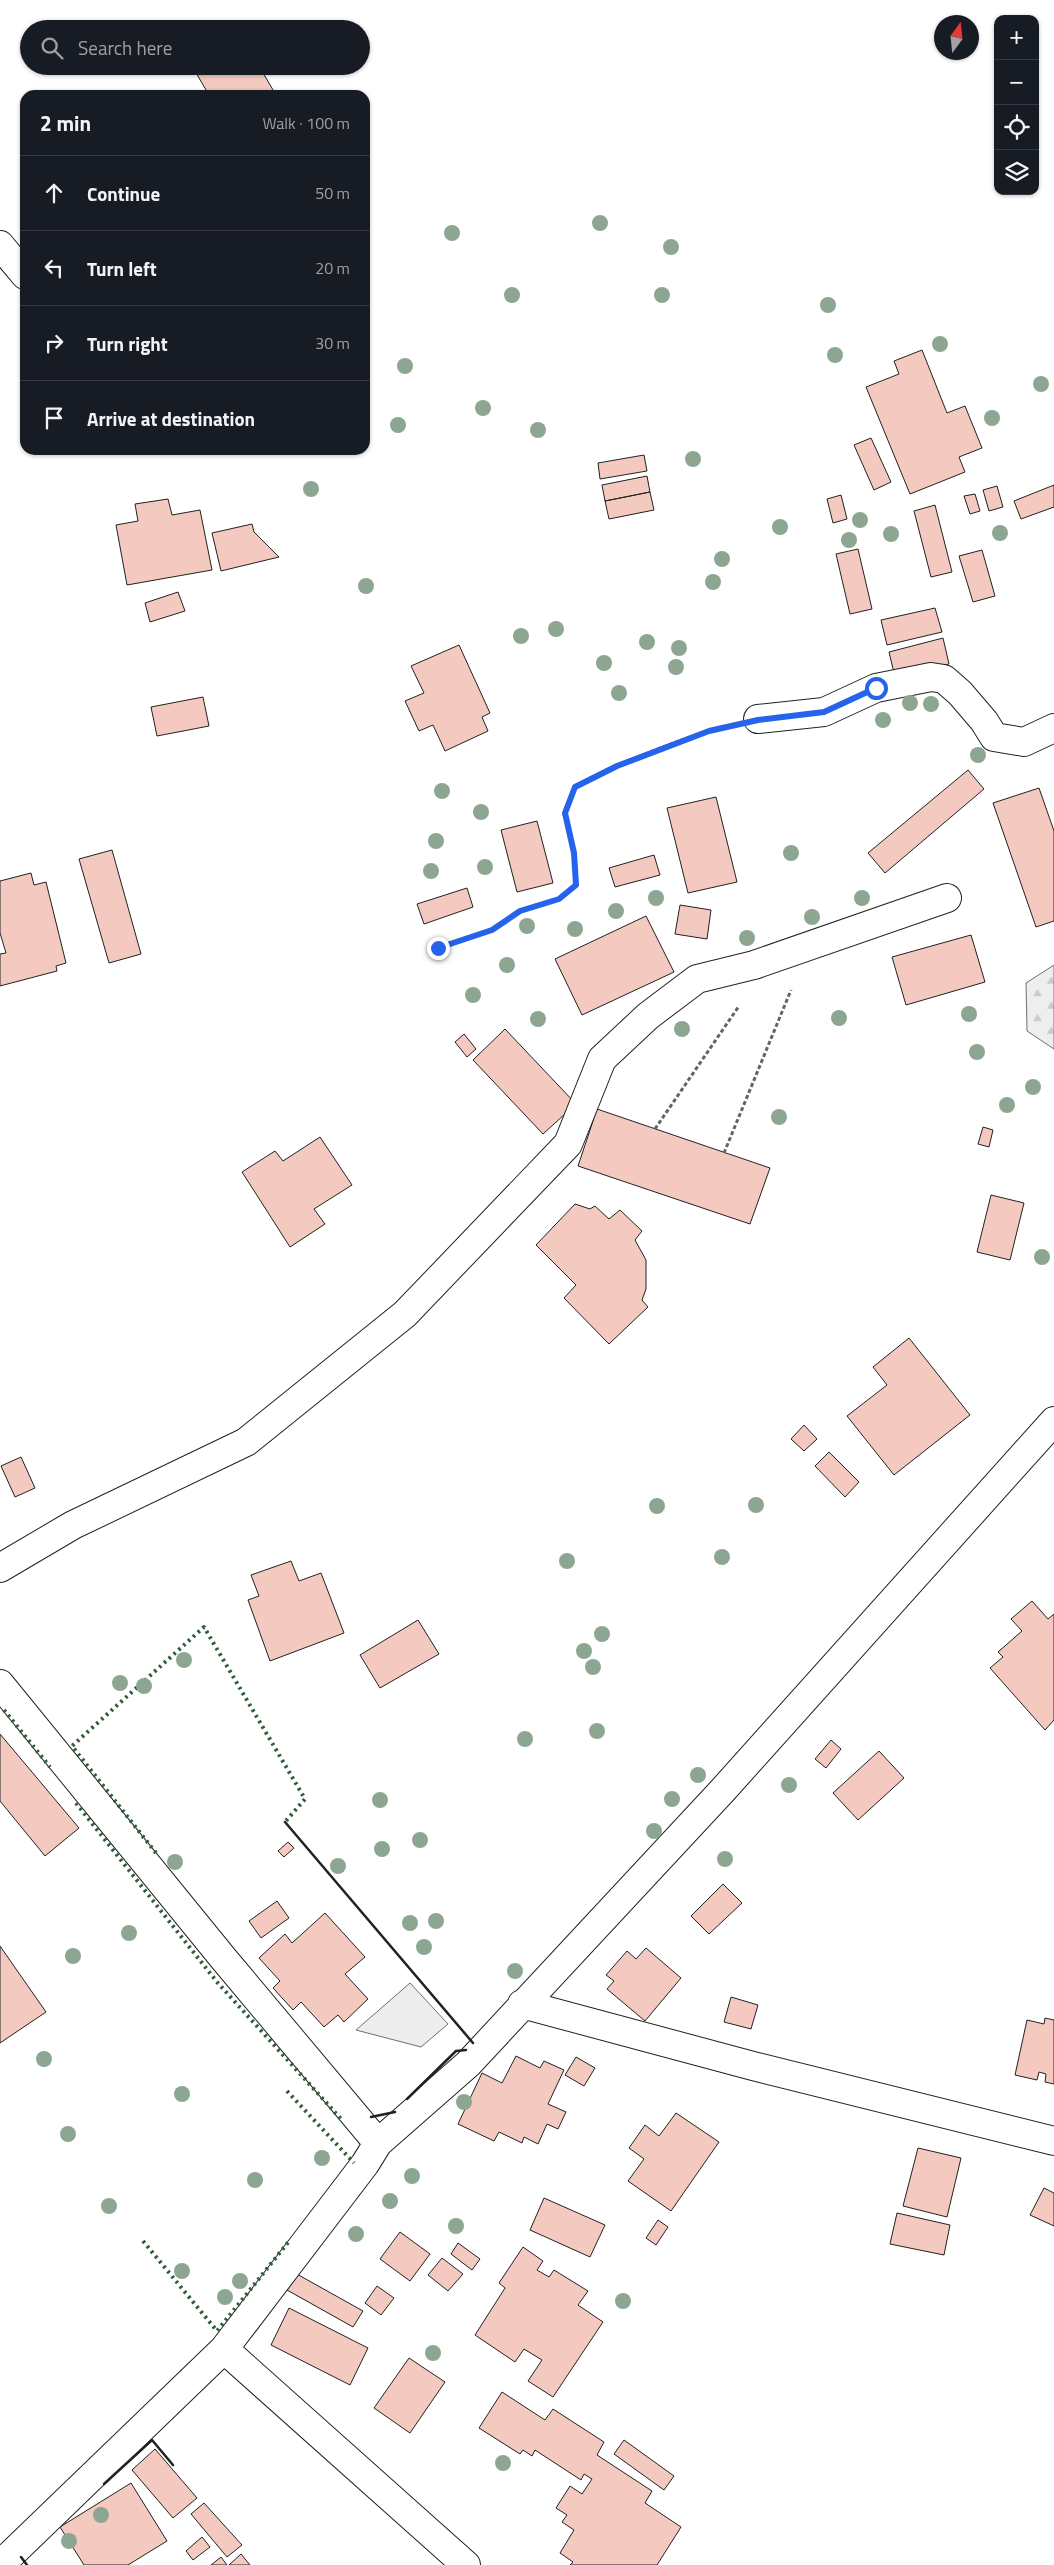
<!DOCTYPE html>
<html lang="en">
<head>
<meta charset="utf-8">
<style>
	body { margin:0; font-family:"Titillium Web",sans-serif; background:#242831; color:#f1f3f6 }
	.controls { position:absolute; right:15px; top:15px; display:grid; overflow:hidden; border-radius:10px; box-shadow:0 1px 4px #0004 }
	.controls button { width:45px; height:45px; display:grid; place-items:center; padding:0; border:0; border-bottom:1px solid #363941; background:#171b24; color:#f1f3f6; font:25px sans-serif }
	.compass { position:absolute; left:934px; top:15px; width:45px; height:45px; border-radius:50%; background:#171b24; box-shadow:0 1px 4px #0004; rotate:15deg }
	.stop { position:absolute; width:15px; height:15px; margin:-11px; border:4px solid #2563eb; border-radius:50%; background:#fff }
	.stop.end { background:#2563eb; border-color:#fff; box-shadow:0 1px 5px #0008 }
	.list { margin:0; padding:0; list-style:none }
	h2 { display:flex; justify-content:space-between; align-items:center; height:65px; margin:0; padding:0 20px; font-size:21px }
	h2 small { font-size:16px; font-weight:400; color:#9ea1a6 }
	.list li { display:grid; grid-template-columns:32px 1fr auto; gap:15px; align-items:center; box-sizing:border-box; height:75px; padding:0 20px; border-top:1px solid #363941 }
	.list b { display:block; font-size:19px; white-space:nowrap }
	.list em { font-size:16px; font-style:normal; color:#9ea1a6 }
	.icon { flex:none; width:28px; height:28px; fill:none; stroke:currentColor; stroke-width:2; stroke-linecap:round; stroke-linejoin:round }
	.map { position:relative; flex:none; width:1054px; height:2565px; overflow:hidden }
	.search { position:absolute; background:#171b24; box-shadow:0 1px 4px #0004; left:20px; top:20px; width:350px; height:55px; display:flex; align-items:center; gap:12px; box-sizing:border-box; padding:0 18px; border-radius:28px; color:#9ea1a6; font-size:19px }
	.panel { position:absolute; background:#171b24; box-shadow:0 1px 4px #0004; left:20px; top:90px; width:350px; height:365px; border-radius:15px }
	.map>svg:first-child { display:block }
	.forest { fill:url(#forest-firs); stroke:#6f6f6f }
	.parking { fill:#ededed; stroke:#6f6f6f }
	.building { fill:#f3c9c0; stroke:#222 }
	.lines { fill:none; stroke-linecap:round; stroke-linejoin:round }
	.street-casing { stroke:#222; stroke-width:30 }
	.path { stroke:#646464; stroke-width:3; stroke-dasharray:4 2.5; stroke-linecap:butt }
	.street { stroke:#fff; stroke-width:28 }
	.hedge { stroke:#2f5e38; stroke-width:4; stroke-dasharray:2.5 4; stroke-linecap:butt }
	.wall { stroke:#222; stroke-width:2.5 }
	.tree { fill:#8da692 }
	.route { stroke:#2563eb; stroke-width:6 }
</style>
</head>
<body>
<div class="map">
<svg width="1054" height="2565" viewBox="0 0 1054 2565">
	<defs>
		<pattern id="forest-firs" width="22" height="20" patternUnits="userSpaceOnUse" patternTransform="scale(1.25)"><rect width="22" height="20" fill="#eee"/><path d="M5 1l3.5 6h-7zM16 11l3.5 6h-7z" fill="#ccc"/></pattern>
	</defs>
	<rect width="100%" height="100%" fill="#fff"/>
	<path class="forest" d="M1054,965V1049L1027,1031L1026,983Z"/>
	<path class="parking" d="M410,1983L448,2024L421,2047L356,2030Z"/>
	<path class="building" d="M192,66H259L276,95H209Z
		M922,350L947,413L965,406L982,448L959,457L965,472L910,494L866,387L899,374L894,361Z
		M871,438L891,482L874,490L854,445Z
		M644,455L647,471L600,479L598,463Z
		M647,476L650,492L605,501L602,485Z
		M1054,485V507L1021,519L1014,501Z
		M997,486L1003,507L989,511L983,490Z
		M650,492L654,510L609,519L605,501Z
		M975,494L980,511L970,514L964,496Z
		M841,495L847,519L833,523L827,499Z
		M168,499L172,515L200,510L212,570L127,585L116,525L138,521L135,504Z
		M935,505L952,572L931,577L914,511Z
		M252,524L254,532L279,557L221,571L212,533Z
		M858,549L872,609L850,614L836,554Z
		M982,550L995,596L973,602L959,556Z
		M178,592L185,611L150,622L145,603Z
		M935,608L942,632L887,645L881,620Z
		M943,638L949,664L895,677L889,652Z
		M459,645L490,713L482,717L488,731L445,751L433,725L419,731L405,701L424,693L411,666Z
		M203,697L209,726L157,736L151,707Z
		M968,770L984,789L885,873L868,853Z
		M1039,788L1054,831V921L1036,927L993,803Z
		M716,797L737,882L688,893L667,808Z
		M537,821L553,883L517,892L501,830Z
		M112,850L141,954L109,963L79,859Z
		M654,855L660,875L615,887L609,868Z
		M31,873L34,885L46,882L66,963L56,966L57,971L0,986V954L6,953L0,933V881Z
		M467,888L473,907L424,924L417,904Z
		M680,905L711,910L707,939L675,934Z
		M646,916L674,972L582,1015L555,959Z
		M971,935L985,982L906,1005L892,957Z
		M505,1029L576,1104L543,1134L473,1060Z
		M464,1034L476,1049L467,1057L455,1042Z
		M597,1109L770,1168L750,1224L578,1166Z
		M983,1127L993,1130L989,1147L978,1144Z
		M320,1137L352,1185L314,1209L325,1224L290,1247L242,1172L275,1151L283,1161Z
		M991,1195L1024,1203L1010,1260L977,1252Z
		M575,1204L590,1209L595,1206L609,1219L620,1210L642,1231L635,1240L646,1260V1289L642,1300L648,1307L609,1344L564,1298L576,1285L536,1245Z
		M909,1338L970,1415L894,1475L847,1416L887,1385L873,1367Z
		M804,1425L817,1439L804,1451L791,1439Z
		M829,1452L859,1482L845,1497L815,1466Z
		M21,1457L35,1488L15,1497L1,1466Z
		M291,1561L299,1581L321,1573L344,1633L270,1661L248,1600L259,1596L251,1575Z
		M1032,1601L1048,1619L1054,1614V1720L1045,1730L990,1668L1003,1657L998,1652L1022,1631L1011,1619Z
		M418,1620L439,1654L380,1688L360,1655Z
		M0,1734L79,1828L45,1856L0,1801Z
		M831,1740L841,1749L826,1768L815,1759Z
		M879,1751L904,1778L858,1820L833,1793Z
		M288,1842L294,1848L284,1857L278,1851Z
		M723,1884L742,1903L709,1934L691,1916Z
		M277,1901L289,1918L261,1938L249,1921Z
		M325,1913L365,1957L345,1974L368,1999L344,2022L338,2015L324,2027L301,2002L293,2010L273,1988L280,1981L259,1958L285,1934L292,1943Z
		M0,1946L46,2012L0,2043Z
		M646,1948L681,1978L645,2021L607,1989L614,1981L606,1975L627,1951L636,1959Z
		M731,1997L758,2005L751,2029L724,2022Z
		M1045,2018L1054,2020V2084L1045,2082L1046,2074L1039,2072L1037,2080L1015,2075L1027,2020L1044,2024Z
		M516,2056L540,2068L544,2061L564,2070L548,2104L566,2112L558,2129L547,2124L538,2144L524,2137L522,2143L499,2132L494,2141L458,2124L482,2073L502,2083Z
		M576,2057L595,2068L584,2086L565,2075Z
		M676,2113L719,2142L671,2211L628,2181L644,2159L629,2148L645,2125L659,2136Z
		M918,2148L961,2158L947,2217L903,2206Z
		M1044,2188L1054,2193V2226L1030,2215Z
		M544,2198L605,2225L590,2257L530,2230Z
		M897,2213L950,2225L944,2255L890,2244Z
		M658,2220L668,2227L656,2245L646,2238Z
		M400,2232L430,2254L410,2281L380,2259Z
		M458,2243L480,2259L472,2270L451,2254Z
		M523,2247L543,2261L537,2270L549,2277L554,2270L588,2291L578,2305L603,2322L553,2397L528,2381L542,2360L524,2349L515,2362L475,2335L505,2288L499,2283Z
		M442,2258L463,2274L448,2291L428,2275Z
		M295,2273L363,2311L353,2327L287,2290Z
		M377,2286L394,2298L381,2315L365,2303Z
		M289,2308L368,2348L350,2385L271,2345Z
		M409,2358L445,2382L410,2433L374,2408Z
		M502,2392L545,2420L553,2409L604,2442L597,2455L652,2491L645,2503L681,2527L657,2565H570L573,2562L560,2553L574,2530L562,2522L567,2515L556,2508L570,2486L582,2494L592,2479L584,2474L581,2480L535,2450L532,2456L523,2450L520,2454L479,2428Z
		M624,2440L674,2476L664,2490L614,2454Z
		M155,2449L197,2498L173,2518L132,2470Z
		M131,2483L167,2541L128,2565H84L60,2527Z
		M204,2503L242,2545L227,2557L191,2514Z
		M202,2537L210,2547L193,2560L186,2551Z
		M241,2554L250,2565H229Z
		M221,2557L227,2565H211Z"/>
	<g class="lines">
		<g class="street-casing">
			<path id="street" d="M0,245L25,275
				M758,719L824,712L876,688L931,677L944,679L960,693L984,721L994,737L1024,742L1054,728
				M0,1568L73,1525L246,1442L405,1314L568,1144L602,1059L648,1016L697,979L754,965L947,898
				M0,1684L223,1958L378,2143
				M522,2004L753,2066L1054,2141
				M224,2349L466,2565
				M0,2565L224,2349L365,2164L378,2143L468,2064L723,1790L1054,1421"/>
		</g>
		<path class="path" d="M438,948L492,930L520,911L559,899L576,885L574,853L565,813L575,787C622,764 674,739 726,727
			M655,1129L739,1006
			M724,1153L791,990"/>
		<use href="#street" class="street"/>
		<path class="hedge" d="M4,1710L50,1767
			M76,1803L217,1982L341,2119
			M156,1853L72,1746L204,1627L305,1799L285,1822
			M287,2091L354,2163
			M143,2241L217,2331L290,2240"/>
		<path class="wall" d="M285,1822L473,2043
			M407,2099L456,2051L466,2050
			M371,2117L395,2112
			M104,2484L152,2440L173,2465
			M21,2557L27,2565"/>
	</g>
	<g class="tree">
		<circle cx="600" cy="223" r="8"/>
		<circle cx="452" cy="233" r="8"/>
		<circle cx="671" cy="247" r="8"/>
		<circle cx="512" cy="295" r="8"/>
		<circle cx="662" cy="295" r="8"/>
		<circle cx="828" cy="305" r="8"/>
		<circle cx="940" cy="344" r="8"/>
		<circle cx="835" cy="355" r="8"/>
		<circle cx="405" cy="366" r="8"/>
		<circle cx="1041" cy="384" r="8"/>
		<circle cx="483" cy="408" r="8"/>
		<circle cx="992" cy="418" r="8"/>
		<circle cx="398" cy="425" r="8"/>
		<circle cx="538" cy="430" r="8"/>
		<circle cx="693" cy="459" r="8"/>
		<circle cx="311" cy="489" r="8"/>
		<circle cx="860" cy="520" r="8"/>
		<circle cx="780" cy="527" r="8"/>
		<circle cx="1000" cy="533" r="8"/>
		<circle cx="891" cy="534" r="8"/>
		<circle cx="849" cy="540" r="8"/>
		<circle cx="722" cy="559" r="8"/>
		<circle cx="713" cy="582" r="8"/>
		<circle cx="366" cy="586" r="8"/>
		<circle cx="556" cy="629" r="8"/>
		<circle cx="521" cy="636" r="8"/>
		<circle cx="647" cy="642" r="8"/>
		<circle cx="679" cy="648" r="8"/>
		<circle cx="604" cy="663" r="8"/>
		<circle cx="676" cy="667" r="8"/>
		<circle cx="619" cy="693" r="8"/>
		<circle cx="910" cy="703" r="8"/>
		<circle cx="931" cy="704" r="8"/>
		<circle cx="883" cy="720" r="8"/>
		<circle cx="978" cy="755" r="8"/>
		<circle cx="442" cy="791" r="8"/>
		<circle cx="481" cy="812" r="8"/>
		<circle cx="436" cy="841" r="8"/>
		<circle cx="791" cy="853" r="8"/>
		<circle cx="485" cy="867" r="8"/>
		<circle cx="431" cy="871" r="8"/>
		<circle cx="656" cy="898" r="8"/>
		<circle cx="862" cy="898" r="8"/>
		<circle cx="616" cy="911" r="8"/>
		<circle cx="812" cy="917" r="8"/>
		<circle cx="527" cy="926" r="8"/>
		<circle cx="575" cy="929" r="8"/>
		<circle cx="747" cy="938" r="8"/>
		<circle cx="507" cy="965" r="8"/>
		<circle cx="473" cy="995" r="8"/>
		<circle cx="969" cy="1014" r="8"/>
		<circle cx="839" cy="1018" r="8"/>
		<circle cx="538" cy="1019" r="8"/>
		<circle cx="682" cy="1029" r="8"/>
		<circle cx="977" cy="1052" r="8"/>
		<circle cx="1033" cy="1087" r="8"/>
		<circle cx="1007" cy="1105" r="8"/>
		<circle cx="779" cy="1117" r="8"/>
		<circle cx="1042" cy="1257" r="8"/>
		<circle cx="756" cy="1505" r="8"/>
		<circle cx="657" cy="1506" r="8"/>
		<circle cx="722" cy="1557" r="8"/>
		<circle cx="567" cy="1561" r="8"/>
		<circle cx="602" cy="1634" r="8"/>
		<circle cx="584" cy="1651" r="8"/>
		<circle cx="184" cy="1660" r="8"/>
		<circle cx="593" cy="1667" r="8"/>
		<circle cx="120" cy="1683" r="8"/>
		<circle cx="144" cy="1686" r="8"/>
		<circle cx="597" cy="1731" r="8"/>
		<circle cx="525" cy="1739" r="8"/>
		<circle cx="698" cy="1775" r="8"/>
		<circle cx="789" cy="1785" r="8"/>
		<circle cx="672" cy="1799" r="8"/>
		<circle cx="380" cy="1800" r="8"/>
		<circle cx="654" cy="1831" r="8"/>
		<circle cx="420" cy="1840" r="8"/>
		<circle cx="382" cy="1849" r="8"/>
		<circle cx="725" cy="1859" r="8"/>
		<circle cx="175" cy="1862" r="8"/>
		<circle cx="338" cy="1866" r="8"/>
		<circle cx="436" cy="1921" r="8"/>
		<circle cx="410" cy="1923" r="8"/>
		<circle cx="129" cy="1933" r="8"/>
		<circle cx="424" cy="1947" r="8"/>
		<circle cx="73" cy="1956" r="8"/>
		<circle cx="515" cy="1971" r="8"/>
		<circle cx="44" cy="2059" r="8"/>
		<circle cx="182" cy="2094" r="8"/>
		<circle cx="464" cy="2102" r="8"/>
		<circle cx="68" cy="2134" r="8"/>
		<circle cx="322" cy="2158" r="8"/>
		<circle cx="412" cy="2176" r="8"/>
		<circle cx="255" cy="2180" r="8"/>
		<circle cx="390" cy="2201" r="8"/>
		<circle cx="109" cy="2206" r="8"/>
		<circle cx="456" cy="2226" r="8"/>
		<circle cx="356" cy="2234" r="8"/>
		<circle cx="182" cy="2271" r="8"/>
		<circle cx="240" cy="2281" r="8"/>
		<circle cx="225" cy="2297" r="8"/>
		<circle cx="623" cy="2301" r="8"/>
		<circle cx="433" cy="2353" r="8"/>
		<circle cx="503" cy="2463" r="8"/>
		<circle cx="101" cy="2515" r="8"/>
		<circle cx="69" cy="2541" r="8"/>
	</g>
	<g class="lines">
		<path class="route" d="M438,948L492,930L520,911L559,899L576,885L574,853L565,813L575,787L617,766L709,731L758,720L824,712L876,688"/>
	</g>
</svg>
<div class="controls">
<button>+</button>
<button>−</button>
<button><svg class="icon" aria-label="locate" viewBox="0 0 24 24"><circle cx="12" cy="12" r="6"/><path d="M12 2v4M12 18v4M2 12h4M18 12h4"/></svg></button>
<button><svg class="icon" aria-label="layers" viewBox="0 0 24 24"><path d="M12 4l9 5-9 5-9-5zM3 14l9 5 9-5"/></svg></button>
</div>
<svg class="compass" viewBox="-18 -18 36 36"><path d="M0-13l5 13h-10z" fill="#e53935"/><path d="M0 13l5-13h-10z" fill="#9ea1a6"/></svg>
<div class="stop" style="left:876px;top:688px"></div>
<div class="stop end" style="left:438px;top:948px"></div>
<div class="search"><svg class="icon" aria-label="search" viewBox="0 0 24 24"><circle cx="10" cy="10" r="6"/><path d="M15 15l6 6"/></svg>Search here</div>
<section class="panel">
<h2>2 min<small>Walk · 100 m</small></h2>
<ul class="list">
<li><svg class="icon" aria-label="ahead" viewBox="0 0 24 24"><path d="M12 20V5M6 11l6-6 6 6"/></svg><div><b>Continue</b></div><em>50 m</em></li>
<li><svg class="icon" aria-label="left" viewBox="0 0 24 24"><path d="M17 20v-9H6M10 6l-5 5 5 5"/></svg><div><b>Turn left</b></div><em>20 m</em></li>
<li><svg class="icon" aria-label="right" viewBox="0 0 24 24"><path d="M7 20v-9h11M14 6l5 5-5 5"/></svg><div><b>Turn right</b></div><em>30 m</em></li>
<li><svg class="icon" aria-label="arrive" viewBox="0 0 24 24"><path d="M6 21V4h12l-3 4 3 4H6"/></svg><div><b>Arrive at destination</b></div></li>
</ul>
</section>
</div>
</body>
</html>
